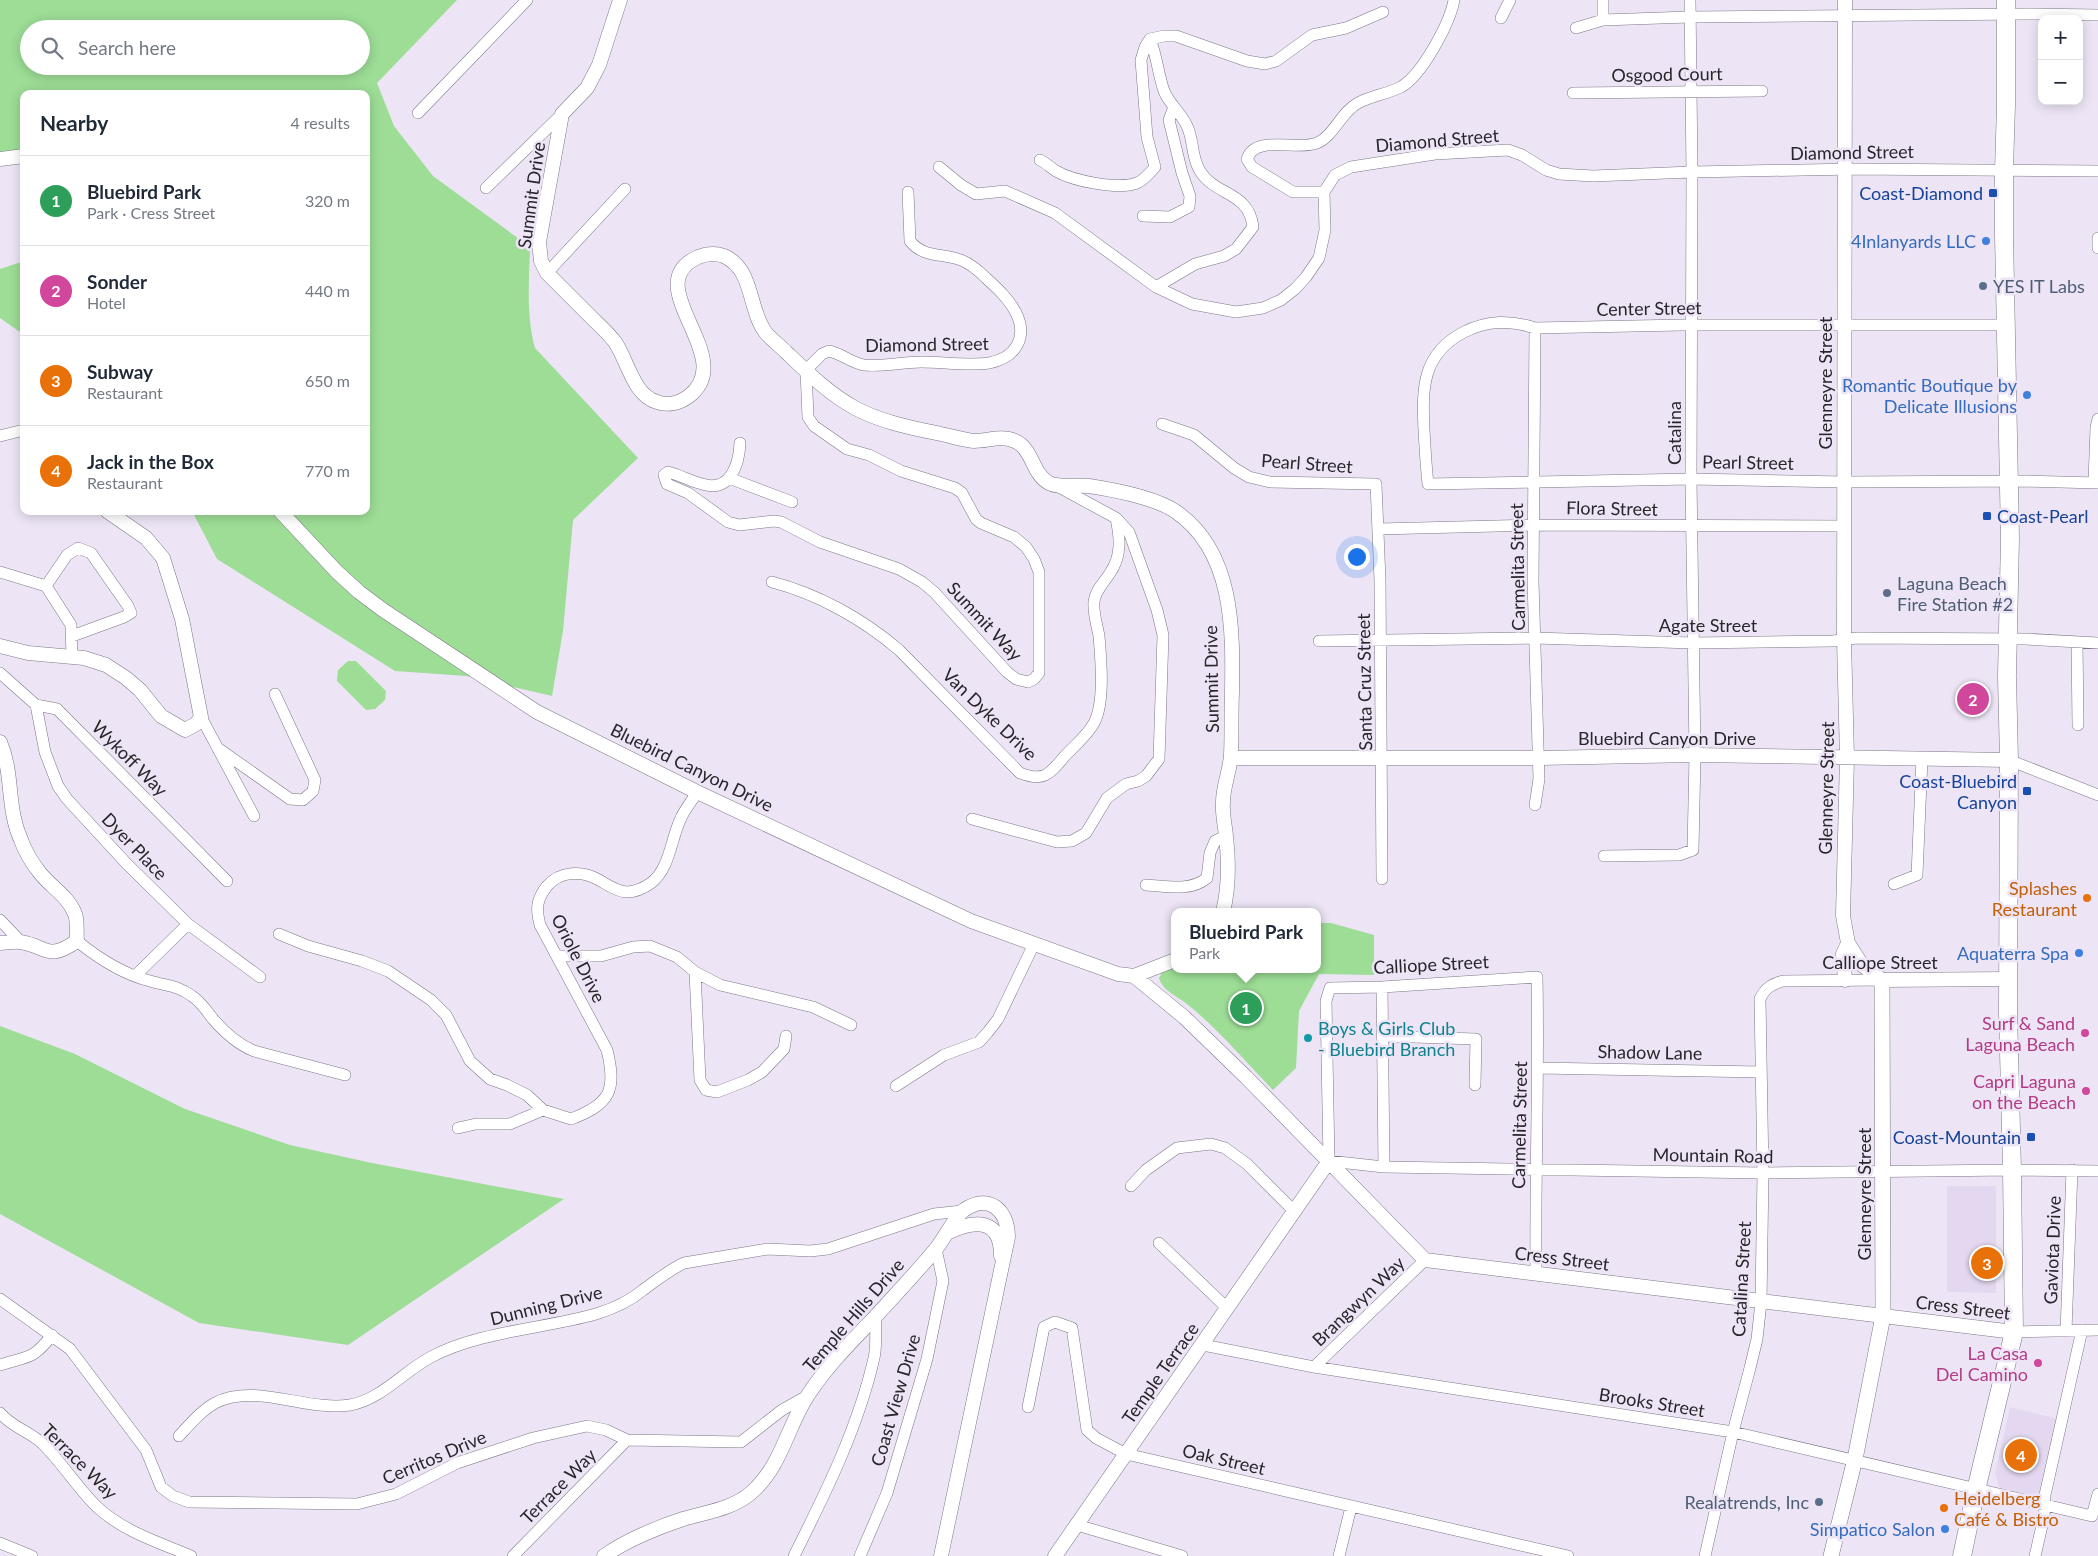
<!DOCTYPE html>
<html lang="en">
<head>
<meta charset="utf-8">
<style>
	body { margin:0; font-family:Lato,sans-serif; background:#f6f6f7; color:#1f2937 }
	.controls { position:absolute; right:15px; top:15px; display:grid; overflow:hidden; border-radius:10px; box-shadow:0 2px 12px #0003 }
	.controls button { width:45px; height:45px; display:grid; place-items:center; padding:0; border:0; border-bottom:1px solid #e0e1e3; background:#fff; color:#1f2937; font:25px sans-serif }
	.you { position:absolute; left:1356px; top:556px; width:18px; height:18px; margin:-12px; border:4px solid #fff; border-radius:50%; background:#1a73e8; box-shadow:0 0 0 8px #1a73e833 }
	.badge { display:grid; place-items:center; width:32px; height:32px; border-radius:50%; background:#4f6d21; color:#fff; font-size:16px; font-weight:700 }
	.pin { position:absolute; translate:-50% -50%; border:2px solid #fff; box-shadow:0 1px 5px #0006 }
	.popup { position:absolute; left:1171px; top:908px; width:150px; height:65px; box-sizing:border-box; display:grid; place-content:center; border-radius:10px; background:#fff; filter:drop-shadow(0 1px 4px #0005); font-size:16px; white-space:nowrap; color:#747a83 }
	.popup b { font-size:19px; color:#1f2937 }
	.popup::after { content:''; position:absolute; left:50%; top:100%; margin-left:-10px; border:10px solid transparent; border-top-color:#fff }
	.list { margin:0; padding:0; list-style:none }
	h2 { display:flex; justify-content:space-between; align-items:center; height:65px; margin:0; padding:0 20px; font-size:21px }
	h2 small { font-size:16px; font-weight:400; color:#747a83 }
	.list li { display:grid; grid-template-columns:32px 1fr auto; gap:15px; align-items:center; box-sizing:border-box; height:90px; padding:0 20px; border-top:1px solid #e0e1e3 }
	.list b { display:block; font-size:19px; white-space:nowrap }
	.list p { margin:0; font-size:16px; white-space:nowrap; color:#747a83 }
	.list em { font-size:16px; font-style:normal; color:#747a83 }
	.icon { flex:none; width:28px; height:28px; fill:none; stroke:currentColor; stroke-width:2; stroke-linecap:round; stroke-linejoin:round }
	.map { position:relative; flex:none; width:2098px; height:1556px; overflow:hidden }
	.search { position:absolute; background:#fff; box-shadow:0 2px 12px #0003; left:20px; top:20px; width:350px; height:55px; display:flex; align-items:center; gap:12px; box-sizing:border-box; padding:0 18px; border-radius:28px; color:#747a83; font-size:19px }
	.panel { position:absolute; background:#fff; box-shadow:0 2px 12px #0003; left:20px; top:90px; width:350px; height:425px; border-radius:10px }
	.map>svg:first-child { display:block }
	.built { fill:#e4d8f0 }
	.green { fill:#9ddd96; fill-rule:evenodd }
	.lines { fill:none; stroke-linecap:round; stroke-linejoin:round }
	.minor-casing { stroke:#7d7685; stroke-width:12 }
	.tertiary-casing { stroke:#7d7685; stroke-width:15 }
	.secondary-casing { stroke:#7d7685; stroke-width:16 }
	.trunk-casing { stroke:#7d7685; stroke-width:19 }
	.minor { stroke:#fff; stroke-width:11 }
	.tertiary { stroke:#fff; stroke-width:14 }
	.secondary { stroke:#fff; stroke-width:15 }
	.trunk { stroke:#fff; stroke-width:18 }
	.transit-dot { fill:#1a4fb4; stroke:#ede5f6; stroke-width:2 }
	.shop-dot { fill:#3f7fe0; stroke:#ede5f6; stroke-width:2 }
	.service-dot { fill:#5c6f8a; stroke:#ede5f6; stroke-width:2 }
	.food-dot { fill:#e8710a; stroke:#ede5f6; stroke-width:2 }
	.hotel-dot { fill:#d1479c; stroke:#ede5f6; stroke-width:2 }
	.culture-dot { fill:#0f9aa8; stroke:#ede5f6; stroke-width:2 }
	.labels { text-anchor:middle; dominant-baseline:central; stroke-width:5; stroke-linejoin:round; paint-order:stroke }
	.street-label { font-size:18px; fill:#28252b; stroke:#ede5f6 }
	.transit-label { font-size:18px; fill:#164399; stroke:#ede5f6; text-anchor:end }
	.shop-label { font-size:18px; fill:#366cbe; stroke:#ede5f6; text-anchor:end }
	.service-label { font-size:18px; fill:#4e5e75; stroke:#ede5f6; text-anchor:start }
	.food-label { font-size:18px; fill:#c56008; stroke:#ede5f6; text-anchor:end }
	.hotel-label { font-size:18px; fill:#b23c85; stroke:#ede5f6; text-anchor:end }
	.culture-label { font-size:18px; fill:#0d838f; stroke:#ede5f6; text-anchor:start }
</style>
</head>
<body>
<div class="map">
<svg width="2098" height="1556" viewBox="0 0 2098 1556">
	<rect width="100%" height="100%" fill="#ede5f6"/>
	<path class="built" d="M1947,1186H1996V1293L1947,1292Z
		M2010,1407L2058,1419L2041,1491L2032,1496L1999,1487L1995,1473Z"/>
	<path class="green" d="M0,0H457L377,83L394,126L433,176L530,247C529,281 526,315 535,348L638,458L573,520L563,631L552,696L466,676L395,671L217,559L192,511H366V94H24V163L0,166ZM29,29H361V66H29Z
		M24,261V335L0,318V269Z
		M348,661H356L386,691L385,700L375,709L366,710L337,681L338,670Z
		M1317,923H1331L1374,935V975L1319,974L1299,1011L1296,1068L1273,1090C1245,1061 1218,1029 1187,1004C1178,997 1162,990 1159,978L1164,969L1175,964V969H1317Z
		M0,1026L75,1054L185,1109L290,1145L372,1163L564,1199L348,1345L199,1323L0,1214Z"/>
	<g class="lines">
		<g class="minor-casing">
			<path id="minor" d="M1603,0V20
				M1501,18L1510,0
				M1576,28L1603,20L1689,17L2026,14L2098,15
				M1150,39C1157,56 1158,74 1164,91C1169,104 1182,114 1187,126C1194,140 1191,157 1200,171C1215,196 1249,191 1253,227L1236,249L1224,256L1195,264L1156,287
				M1150,39L1164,36H1176L1247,61L1265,64L1276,61L1312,35L1346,28L1383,12
				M1573,93L1762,91
				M418,113L527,0
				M1040,160C1046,163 1051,168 1056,171C1073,181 1118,190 1137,183C1144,180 1150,173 1155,167L1147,137L1141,60L1145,47L1150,39
				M939,167L961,185L976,194L1005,191L1055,213L1156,287L1192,304L1236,312L1263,308L1281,300L1295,289L1306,277L1319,258L1325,230L1324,192L1335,175L1351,167L1435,154L1508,150L1522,155L1546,170L1559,174L1593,176L1692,172L1854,169L2098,171
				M486,188L562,114
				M1324,192H1293L1252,167L1247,159C1255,134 1297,151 1317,143C1334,136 1341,112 1358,103C1371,96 1387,94 1401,87C1422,75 1450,23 1454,0
				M1143,216L1170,217L1189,207L1190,196L1182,173L1169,120L1174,107
				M2098,238V248
				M547,273L625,189
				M2005,325H1683L1535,328C1510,320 1488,320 1464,332C1422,354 1422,388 1424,430C1425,448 1426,466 1428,484L1691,479L1844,482L2026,481L2098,483
				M1162,424L1194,435L1234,468L1249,477L1270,482L1376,484L1380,580L1382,879
				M0,436L24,430
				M740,443C739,465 730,493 702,484C690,481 680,475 668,472L664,475L667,484L688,493L728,522L739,525L774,521L781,522L820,542L899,569L922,582L934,592L1007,672L1016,679L1028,682L1034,679L1039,673V572L1034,559L1026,547L1014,537L981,523L976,519L962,493L955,488L901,471L869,455L847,449L814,426L808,417L806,370L822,354L829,351C841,353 851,363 864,365C883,367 902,362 921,362C943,362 967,366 989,363C1016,358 1028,337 1016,313C1009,299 997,288 986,278C979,271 971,264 961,260C943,253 923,258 910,241L908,192
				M729,478L792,502
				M2094,482L2096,427L2098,419
				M1379,529L1534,525L1845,526
				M0,572L46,586L71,625L72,657
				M772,582C818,594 863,619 899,650L1020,773C1043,782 1049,775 1064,757C1074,746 1087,736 1094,723C1105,703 1101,659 1099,636C1097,625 1093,613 1094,602C1095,590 1104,583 1110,573C1122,556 1120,537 1116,518
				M46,586L67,555L78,548L91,553L128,606L131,613L124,617L72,636
				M1319,641L1535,638L1693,643L1833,641L1857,638L2025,639L2098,643
				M2077,642L2078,725
				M0,673L36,705L57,709L227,881
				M36,705L45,752L58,786L67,799L126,863L188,924L260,977
				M201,717L254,816
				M219,749L290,799L303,800L313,791L315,780L275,694
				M2009,760L2098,795
				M1535,805L1539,779L1533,581L1535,328
				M972,819L1057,842L1072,841L1086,833L1107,798L1126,784L1138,781L1146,776L1159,759L1163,635L1157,610L1129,532L1116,518L1057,486
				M1604,856L1679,855L1693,850L1695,755L1691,479L1692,172L1690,0
				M1894,884L1917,875L1922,759
				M1146,885C1167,886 1190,892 1207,878L1210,853L1215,841L1226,836
				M0,920L21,942
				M279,934L308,946L362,961L388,971L431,1000L446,1015L470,1061L490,1079L507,1085L527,1095L543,1110L571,1119C610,1104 617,1091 607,1050L540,925C536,909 536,900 547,886C560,871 582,870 599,880C608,885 616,891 626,892C636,892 644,888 651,883C670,869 671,838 681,818C685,809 692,801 697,792
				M77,941C98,958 122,974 150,981C166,986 177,985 192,996C201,1002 206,1010 213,1019C225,1033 237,1044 254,1051L345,1075
				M557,956H601L633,947L650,946L677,957L695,972L720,985L813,1007L851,1025
				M695,972L700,1080L706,1090L717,1092L748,1080L762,1072L784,1049L786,1036
				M135,976L188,924
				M1382,987L1384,1167
				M1382,1036L1476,1039L1475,1085
				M1538,1068L1761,1072
				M896,1086L944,1055L979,1042L988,1032L998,1019L1034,944
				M458,1128L476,1124H510L543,1110
				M1131,1186L1146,1170L1177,1148L1211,1144L1225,1148L1247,1164L1294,1211
				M1159,1243L1227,1308
				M1536,1273C1535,1174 1539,1076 1537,977L1382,987L1330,988L1326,1001L1329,1161L1384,1167L1763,1173L2012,1170L2097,1171
				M0,1299L70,1349L146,1450L161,1487L173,1496L189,1502L357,1504L396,1494L457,1463L533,1438L587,1426L606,1430L627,1440L741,1442L782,1410L807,1396
				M2066,1331L2072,1170
				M2014,1332L2098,1330
				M1203,1345L1314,1367L1733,1432L2092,1516L2098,1494
				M0,1365C28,1356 33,1360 52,1335
				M1314,1367L1425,1260
				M1028,1407L1044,1327L1055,1322L1072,1328L1087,1430L1096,1438L1126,1454L1568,1556
				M0,1413C13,1428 29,1431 43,1444C62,1463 77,1487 96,1506C122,1531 158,1542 191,1556
				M179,1436C190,1424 201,1411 215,1403C254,1382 308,1412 350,1405C382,1399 404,1371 431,1357C480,1331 543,1329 596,1314C612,1309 630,1301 643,1290C657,1280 669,1270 684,1263L768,1249L810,1251L828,1249L934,1214L962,1211
				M1077,1525L1182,1556
				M0,1543L32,1556
				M513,1556L627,1440
				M794,1556C826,1492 858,1428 874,1358C877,1345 875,1330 876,1316
				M860,1556L887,1493L927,1359L943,1281L936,1249
				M1339,1556L1351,1507
				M1705,1556L1733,1432L1750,1368L1757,1339L1761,1302L1763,1173L1760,999C1765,988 1772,984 1783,981L1882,980
				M2035,1556L2044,1517L2045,1495L2082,1330"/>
		</g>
		<g class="tertiary-casing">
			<path id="tertiary" d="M620,0L599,65L587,88L562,114L539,242L541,261L547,273C562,288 576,302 591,317C599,325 608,333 615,342C628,361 633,395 657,402C668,406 680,403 689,396C740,357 636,285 698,257C706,254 716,253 724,256C754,269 748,310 766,333C771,339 779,345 786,352C807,372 829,394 855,408C881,422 912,428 941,434C951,436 963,440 974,441C988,441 1001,435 1015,441C1033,449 1032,474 1049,483C1058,488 1078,485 1089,486C1115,490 1153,497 1175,511C1234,551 1233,629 1232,693C1231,713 1232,734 1231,755C1230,771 1223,786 1223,802C1222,814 1225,825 1226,836C1229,862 1229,887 1223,912
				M1845,0L1844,640L1847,758L1843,916L1848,943L1862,965L1882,980L2008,979
				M0,159L24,156
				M280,511L337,572L359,592L383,610L537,712L697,792L971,921L1118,974L1134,976L1175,960
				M0,646L28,653L84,658L106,665L126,678L140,690L161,716L185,730L196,724L201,717L182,619L163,558L146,538L107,511
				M0,742C14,775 6,806 21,840C25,851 32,863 40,873C51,887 68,896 75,914C78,921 76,933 77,941C46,962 48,946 20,942C14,941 6,943 0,943
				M1231,758H1539L1695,755L2009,760
				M1134,976L1184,1017L1246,1077L1425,1260L2014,1332
				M1845,980L1843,954L1848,943
				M949,1232C975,1220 1001,1218 1001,1256
				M604,1556C625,1541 658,1527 683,1519C707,1512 733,1509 752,1492C782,1465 787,1427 808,1395C827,1366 851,1342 875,1317C895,1295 916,1273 935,1250C943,1241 956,1215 964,1210C989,1193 1008,1210 1008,1237L941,1556
				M1055,1556L1329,1161"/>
		</g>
		<g class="secondary-casing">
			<path id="secondary" d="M1831,1556L1855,1459L1883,1316L1882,980"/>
		</g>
		<g class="trunk-casing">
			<path id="trunk" d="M2006,0V105L2004,170V234L2010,538L2007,675
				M1962,1556L1976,1490L2014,1332L2012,1170L2008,1012L2009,760L2007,677"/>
		</g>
		<use href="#minor" class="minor"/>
		<use href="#tertiary" class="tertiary"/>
		<use href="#secondary" class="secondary"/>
		<use href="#trunk" class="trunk"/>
	</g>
	<g class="transit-dot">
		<rect x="1988" y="188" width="10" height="10" rx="2.5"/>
		<rect x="1982" y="511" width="10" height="10" rx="2.5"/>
		<rect x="2022" y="786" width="10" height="10" rx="2.5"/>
		<rect x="2026" y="1132" width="10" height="10" rx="2.5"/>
	</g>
	<g class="shop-dot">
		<circle cx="1986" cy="241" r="5"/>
		<circle cx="2027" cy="395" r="5"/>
		<circle cx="2079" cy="953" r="5"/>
		<circle cx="1945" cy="1529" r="5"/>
	</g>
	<g class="service-dot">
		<circle cx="1983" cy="286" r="5"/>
		<circle cx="1887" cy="593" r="5"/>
		<circle cx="1819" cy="1502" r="5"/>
	</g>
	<g class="food-dot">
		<circle cx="2087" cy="898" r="5"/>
		<circle cx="1944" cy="1508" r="5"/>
	</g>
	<g class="hotel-dot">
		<circle cx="2085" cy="1033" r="5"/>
		<circle cx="2086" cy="1091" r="5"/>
		<circle cx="2038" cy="1363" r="5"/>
	</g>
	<circle class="culture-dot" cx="1308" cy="1038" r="5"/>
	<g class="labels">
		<g class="street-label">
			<text transform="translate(1667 74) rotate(-1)">Osgood Court</text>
			<text transform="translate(1437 140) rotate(-5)">Diamond Street</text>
			<text transform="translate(1852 152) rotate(-1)">Diamond Street</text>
			<text transform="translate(531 195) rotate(-82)">Summit Drive</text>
			<text transform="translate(1649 308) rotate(-1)">Center Street</text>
			<text transform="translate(927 344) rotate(-1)">Diamond Street</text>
			<text transform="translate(1825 383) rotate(-90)">Glenneyre Street</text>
			<text transform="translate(1674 433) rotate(-90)">Catalina</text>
			<text transform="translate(1748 462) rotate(1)">Pearl Street</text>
			<text transform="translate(1307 463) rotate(4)">Pearl Street</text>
			<text transform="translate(1612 508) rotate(1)">Flora Street</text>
			<text transform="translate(1517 567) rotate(-91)">Carmelita Street</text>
			<text transform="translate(985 621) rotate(47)">Summit Way</text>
			<text x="1708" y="625">Agate Street</text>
			<text transform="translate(1211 679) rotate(-91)">Summit Drive</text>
			<text transform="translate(1364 682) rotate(-91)">Santa Cruz Street</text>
			<text transform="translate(990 714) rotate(44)">Van Dyke Drive</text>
			<text x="1667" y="738">Bluebird Canyon Drive</text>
			<text transform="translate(130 758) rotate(45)">Wykoff Way</text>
			<text transform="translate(692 767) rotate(26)">Bluebird Canyon Drive</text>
			<text transform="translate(1826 788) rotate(-89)">Glenneyre Street</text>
			<text transform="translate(135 846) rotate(46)">Dyer Place</text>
			<text transform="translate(579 958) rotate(63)">Oriole Drive</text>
			<text x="1880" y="962">Calliope Street</text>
			<text transform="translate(1431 964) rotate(-3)">Calliope Street</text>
			<text transform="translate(1650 1052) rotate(1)">Shadow Lane</text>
			<text transform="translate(1519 1125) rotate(-89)">Carmelita Street</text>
			<text transform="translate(1713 1155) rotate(1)">Mountain Road</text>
			<text transform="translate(1864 1194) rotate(-90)">Glenneyre Street</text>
			<text transform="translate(2052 1250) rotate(-88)">Gaviota Drive</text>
			<text transform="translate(1562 1258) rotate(7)">Cress Street</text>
			<text transform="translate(1741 1279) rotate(-87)">Catalina Street</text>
			<text transform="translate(1358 1301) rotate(-44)">Brangwyn Way</text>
			<text transform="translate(546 1305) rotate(-14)">Dunning Drive</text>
			<text transform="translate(1963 1307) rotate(7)">Cress Street</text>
			<text transform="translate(853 1315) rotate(-49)">Temple Hills Drive</text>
			<text transform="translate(1160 1373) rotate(-55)">Temple Terrace</text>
			<text transform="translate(895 1400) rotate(-74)">Coast View Drive</text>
			<text transform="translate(1652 1402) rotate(9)">Brooks Street</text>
			<text transform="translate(434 1457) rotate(-23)">Cerritos Drive</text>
			<text transform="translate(1224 1459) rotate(13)">Oak Street</text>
			<text transform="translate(80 1461) rotate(45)">Terrace Way</text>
			<text transform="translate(558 1486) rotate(-45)">Terrace Way</text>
		</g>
		<g class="transit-label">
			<text x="1983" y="193">Coast-Diamond</text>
			<text x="1997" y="516" text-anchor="start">Coast-Pearl</text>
			<text x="2017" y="781">Coast-Bluebird<tspan x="2017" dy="21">Canyon</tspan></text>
			<text x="2021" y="1137">Coast-Mountain</text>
		</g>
		<g class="shop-label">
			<text x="1976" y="241">4Inlanyards LLC</text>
			<text x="2017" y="385">Romantic Boutique by<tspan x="2017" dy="21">Delicate Illusions</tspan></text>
			<text x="2069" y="953">Aquaterra Spa</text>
			<text x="1935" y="1529">Simpatico Salon</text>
		</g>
		<g class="service-label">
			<text x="1993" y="286">YES IT Labs</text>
			<text x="1897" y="583">Laguna Beach<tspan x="1897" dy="21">Fire Station #2</tspan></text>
			<text x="1809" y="1502" text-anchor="end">Realatrends, Inc</text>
		</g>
		<g class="food-label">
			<text x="2077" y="888">Splashes<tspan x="2077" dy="21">Restaurant</tspan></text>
			<text x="1954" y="1498" text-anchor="start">Heidelberg<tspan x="1954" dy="21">Café &amp; Bistro</tspan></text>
		</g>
		<g class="hotel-label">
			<text x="2075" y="1023">Surf &amp; Sand<tspan x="2075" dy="21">Laguna Beach</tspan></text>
			<text x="2076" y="1081">Capri Laguna<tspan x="2076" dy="21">on the Beach</tspan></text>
			<text x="2028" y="1353">La Casa<tspan x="2028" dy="21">Del Camino</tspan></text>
		</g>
		<g class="culture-label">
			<text x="1318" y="1028">Boys &amp; Girls Club<tspan x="1318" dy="21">- Bluebird Branch</tspan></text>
		</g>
	</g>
</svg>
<div class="controls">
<button>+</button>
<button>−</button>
</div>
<div class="you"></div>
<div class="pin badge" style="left:1246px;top:1008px;background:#2e9e5b">1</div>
<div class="popup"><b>Bluebird Park</b>Park</div>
<div class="pin badge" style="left:1973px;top:699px;background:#d1479c">2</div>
<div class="pin badge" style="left:1987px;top:1263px;background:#e8710a">3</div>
<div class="pin badge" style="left:2021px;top:1455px;background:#e8710a">4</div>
<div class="search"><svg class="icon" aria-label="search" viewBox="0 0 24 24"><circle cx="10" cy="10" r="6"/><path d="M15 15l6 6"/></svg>Search here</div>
<section class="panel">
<h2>Nearby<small>4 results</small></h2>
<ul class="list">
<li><span class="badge" style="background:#2e9e5b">1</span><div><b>Bluebird Park</b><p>Park · Cress Street</p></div><em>320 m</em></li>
<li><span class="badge" style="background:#d1479c">2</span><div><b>Sonder</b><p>Hotel</p></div><em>440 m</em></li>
<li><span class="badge" style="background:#e8710a">3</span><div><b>Subway</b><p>Restaurant</p></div><em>650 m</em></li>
<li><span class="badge" style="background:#e8710a">4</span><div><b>Jack in the Box</b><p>Restaurant</p></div><em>770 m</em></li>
</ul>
</section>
</div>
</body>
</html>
